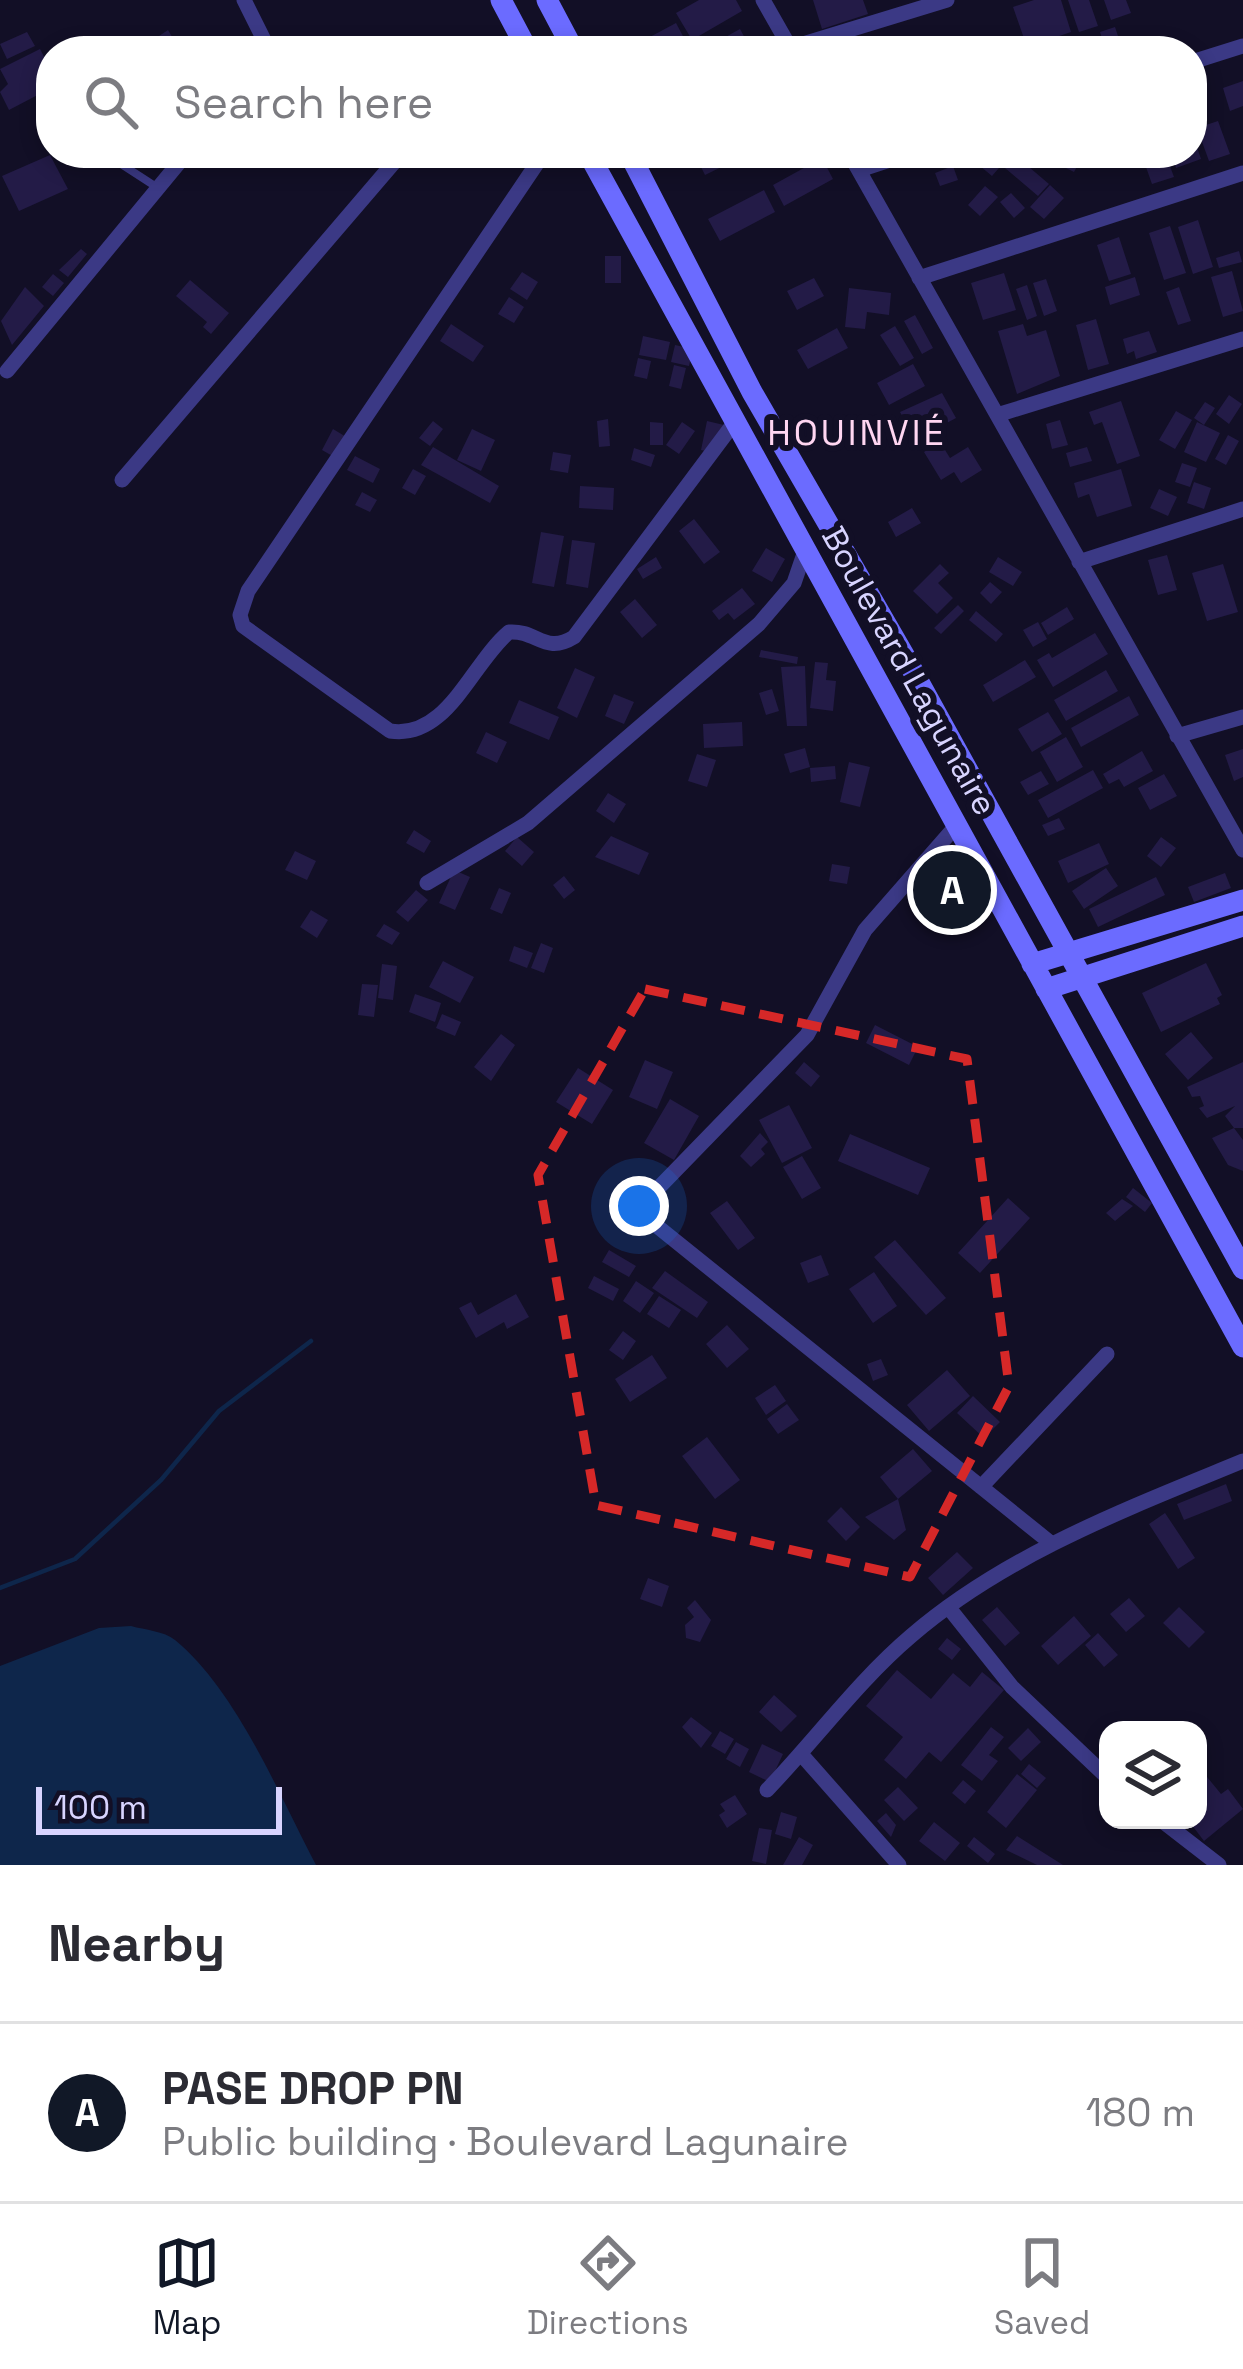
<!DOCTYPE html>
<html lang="en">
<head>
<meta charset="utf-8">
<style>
	body { margin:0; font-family:"Space Grotesk",sans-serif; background:#f7f7f7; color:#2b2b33 }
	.controls { position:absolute; right:36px; bottom:36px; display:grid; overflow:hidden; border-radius:24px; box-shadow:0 6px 18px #0003 }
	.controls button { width:108px; height:108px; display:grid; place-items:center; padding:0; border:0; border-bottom:3px solid #e1e1e2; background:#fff; color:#2b2b33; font:60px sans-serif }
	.scale { position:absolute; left:36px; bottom:30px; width:246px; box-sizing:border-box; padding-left:12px; border:6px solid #d8d4ff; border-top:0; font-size:33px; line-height:42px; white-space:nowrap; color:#d8d4ff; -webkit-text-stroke:9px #120f26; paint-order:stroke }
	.you { position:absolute; left:639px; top:1206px; width:42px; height:42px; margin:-30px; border:9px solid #fff; border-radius:50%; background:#1a73e8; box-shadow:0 0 0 18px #1a73e833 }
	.badge { display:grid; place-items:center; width:78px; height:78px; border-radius:50%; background:#111827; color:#fff; font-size:39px; font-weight:700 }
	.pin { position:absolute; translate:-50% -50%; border:6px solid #fff; box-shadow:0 3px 12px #0006 }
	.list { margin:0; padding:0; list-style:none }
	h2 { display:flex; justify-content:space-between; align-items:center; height:156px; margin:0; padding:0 48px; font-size:51px }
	h2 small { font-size:39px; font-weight:400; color:#7c7c81 }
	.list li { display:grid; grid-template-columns:78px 1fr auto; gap:36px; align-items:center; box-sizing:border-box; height:180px; padding:0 48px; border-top:3px solid #e1e1e2 }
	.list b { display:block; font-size:45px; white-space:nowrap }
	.list p { margin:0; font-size:39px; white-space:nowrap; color:#7c7c81 }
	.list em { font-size:39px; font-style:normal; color:#7c7c81 }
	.icon { flex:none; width:66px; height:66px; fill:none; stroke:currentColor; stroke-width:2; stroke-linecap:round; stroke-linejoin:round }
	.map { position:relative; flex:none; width:1243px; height:1865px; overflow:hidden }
	.search { position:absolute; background:#fff; box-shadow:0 6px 18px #0003; left:36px; right:36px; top:36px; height:132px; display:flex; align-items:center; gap:30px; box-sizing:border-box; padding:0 42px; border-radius:48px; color:#7c7c81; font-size:45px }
	.sheet { height:336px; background:#fff }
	nav { display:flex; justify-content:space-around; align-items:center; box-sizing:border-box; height:168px; border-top:3px solid #e1e1e2; background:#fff; font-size:33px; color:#7c7c81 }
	nav a { display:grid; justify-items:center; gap:6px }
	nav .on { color:#111827 }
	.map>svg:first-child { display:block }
	.water { fill:#0e264b }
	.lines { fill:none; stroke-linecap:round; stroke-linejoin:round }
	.stream { stroke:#0e264b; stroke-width:4.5 }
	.building { fill:#231b47 }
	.lane { stroke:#3b3985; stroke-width:8 }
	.street { stroke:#3b3985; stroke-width:15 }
	.secondary { stroke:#6b6bff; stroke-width:21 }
	.marked { fill:none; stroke:#d62828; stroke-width:9; stroke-dasharray:24 15; stroke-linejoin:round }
	.labels { text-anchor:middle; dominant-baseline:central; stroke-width:12; stroke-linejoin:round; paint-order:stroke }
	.street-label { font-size:33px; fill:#d8d4ff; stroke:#120f26 }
	.neighbourhood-label { font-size:36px; letter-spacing:3px; fill:#ffd6f1; stroke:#120f26 }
</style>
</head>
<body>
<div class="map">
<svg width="1243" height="1865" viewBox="0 0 1243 1865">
	<rect width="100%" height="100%" fill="#120f26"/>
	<path class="water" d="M131,1626C145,1630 164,1631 175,1640C237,1691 279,1795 316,1865H0V1666L99,1628Z"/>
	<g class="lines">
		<path class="stream" d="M0,1588L75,1559L161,1480L219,1411L311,1341"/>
	</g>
	<path class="building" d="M699,0H736L742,11L692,40L676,13Z
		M813,0H863L868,14L822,29Z
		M1034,0H1061L1071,32L1027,47L1013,7Z
		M1068,0H1089L1098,26L1079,32Z
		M1104,0H1126L1131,13L1111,20Z
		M676,23L685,40L655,51L648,38Z
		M1115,27L1123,51H1106L1100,32Z
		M740,29L752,51H700Z
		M168,30L177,45L160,51L153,40Z
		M27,32L35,46L7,59L0,44Z
		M40,49L51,70V88L9,110L0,92L8,84L0,69Z
		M1243,81V106L1230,111L1223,88Z
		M1218,121L1230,154L1209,161L1197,128Z
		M1193,135L1201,159L1176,168L1171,153H1192Z
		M694,153H750L705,175Z
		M991,153L1005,161L992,176L980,166Z
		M1049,153H1070L1081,159L1074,172L1046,158Z
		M1141,153H1165L1174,177L1152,184Z
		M50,155L68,189L19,211L2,176Z
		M1016,156L1049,184L1038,196L1005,168Z
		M822,158L833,179L784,206L773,185Z
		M953,166L958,180L940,186L935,173Z
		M1050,185L1064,198L1044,219L1030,207Z
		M985,186L998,197L980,216L968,205Z
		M764,190L775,212L720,241L708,219Z
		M1011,193L1025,208L1014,218L1000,202Z
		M1198,220L1213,267L1193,274L1178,227Z
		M1170,226L1186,273L1164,280L1149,233Z
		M1119,237L1131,274L1109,281L1097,245Z
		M81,249L87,254L68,277L59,270Z
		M1239,251L1242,262L1219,268L1216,258Z
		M605,256H621V283H605Z
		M1232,271L1243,311L1223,317L1211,277Z
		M522,272L538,282L527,300L510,289Z
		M1004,273L1016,310L983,320L971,283Z
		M53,274L64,283L53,296L42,287Z
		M1135,277L1140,295L1110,305L1105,287Z
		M814,278L824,296L797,310L787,291Z
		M1046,279L1057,311L1044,316L1033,283Z
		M190,280L229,313L211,334L203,327L207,322L176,296Z
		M1027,285L1037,316L1027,320L1016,289Z
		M25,287L44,306L12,345L1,321Z
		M1179,287L1191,321L1178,325L1166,292Z
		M849,288L891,293L889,315L867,312L865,329L845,327Z
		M509,297L524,307L514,323L498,314Z
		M915,315L933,348L922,354L904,321Z
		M1096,319L1109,364L1088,370L1076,325Z
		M451,324L484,346L473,362L440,341Z
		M1023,324L1027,336L1046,330L1060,376L1017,394L998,331Z
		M895,326L914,358L900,366L880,335Z
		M837,328L848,348L808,369L797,350Z
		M1149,331L1157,352L1136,359L1134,351L1127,354L1123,339Z
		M643,336L670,342L666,360L639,355Z
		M675,345L693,349L689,366L671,362Z
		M638,358L651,361L647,379L634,376Z
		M913,364L925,386L889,405L877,383Z
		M674,365L686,368L681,389L669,386Z
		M942,393L956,418L915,440L900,412Z
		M1229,395L1242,404L1229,424L1216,414Z
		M1121,401L1140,456L1117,464L1102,422L1094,425L1089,412Z
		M1205,402L1215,408L1204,425L1194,418Z
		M1176,411L1192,420L1175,449L1159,440Z
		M608,419L610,446L599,447L597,421Z
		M1060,420L1068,445L1052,449L1046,424Z
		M433,421L443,429L430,446L419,438Z
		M707,421L724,425L718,454L701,450Z
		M650,422L663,423V445H650Z
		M682,422L695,431L679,454L666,445Z
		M1197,422L1220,433L1206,462L1184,452Z
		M333,429L348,438L336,458L322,450Z
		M472,429L495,440L481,471L457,460Z
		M1228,435L1239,441L1226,465L1215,459Z
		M940,442L950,458L968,447L982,470L961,483L954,472L941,480L924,452Z
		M433,447L499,486L490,503L421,465Z
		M1087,447L1092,461L1070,467L1066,453Z
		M634,448L655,455L651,467L631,460Z
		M553,452L571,455L568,473L550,470Z
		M355,456L380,469L373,483L347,470Z
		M1182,463L1197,468L1190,487L1175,482Z
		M413,469L426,476L415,495L402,488Z
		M1121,469L1132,506L1097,517L1089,494L1078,498L1074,483Z
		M1194,482L1211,488L1204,509L1187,503Z
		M580,486L614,488L613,510L579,508Z
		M1159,489L1177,497L1168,516L1150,508Z
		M362,492L377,500L370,512L355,505Z
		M912,508L921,523L896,537L888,522Z
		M694,519L720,552L704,564L679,531Z
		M541,532L564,536L554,587L532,583Z
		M572,540L595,543L588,588L566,584Z
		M766,548L785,559L772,582L752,571Z
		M1167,555L1177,590L1158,595L1148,560Z
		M656,557L662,568L643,579L637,569Z
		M998,557L1022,572L1013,586L989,572Z
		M940,564L949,573L938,583L953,598L937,614L913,591Z
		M1223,564L1238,612L1207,621L1192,573Z
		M990,582L1002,592L991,604L980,593Z
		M742,588L755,604L734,620L728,613L719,620L712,611Z
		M635,599L657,625L642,638L620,612Z
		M958,605L964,611L941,634L934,628Z
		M1067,607L1074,619L1048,635L1041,623Z
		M976,611L1003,634L996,642L969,620Z
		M1038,622L1047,639L1033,647L1023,630Z
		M1095,633L1108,654L1053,687L1037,660L1049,653L1052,658Z
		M761,650L798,657L797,664L759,657Z
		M1025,660L1036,677L993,702L983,685Z
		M815,662L828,663L826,680L836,681L833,711L810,708Z
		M805,666L807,726H787L781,667Z
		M575,668L595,677L577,718L557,708Z
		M1106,670L1118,691L1066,721L1054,700Z
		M772,689L779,711L766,715L759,693Z
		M614,694L634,702L624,724L605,716Z
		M1129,696L1139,715L1081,747L1071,728Z
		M519,700L559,717L549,740L509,723Z
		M1048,712L1062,734L1032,752L1018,729Z
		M742,722L743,746L704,748L703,724Z
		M486,732L507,742L497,763L476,753Z
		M1066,737L1083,767L1057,782L1040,752Z
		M805,748L810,767L790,773L784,754Z
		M1243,749V777L1234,781L1225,755Z
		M1142,751L1153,771L1124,787L1119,779L1109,784L1103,774Z
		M697,754L716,760L707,787L688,781Z
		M849,762L870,767L860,807L840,802Z
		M835,766L836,779L811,782L810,768Z
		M1093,770L1103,788L1048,818L1038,800Z
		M1041,771L1049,784L1028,795L1020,782Z
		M1164,774L1177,796L1150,810L1138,788Z
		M608,793L626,804L614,823L596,811Z
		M1059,818L1065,829L1048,836L1042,825Z
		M414,830L431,841L424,853L406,843Z
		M611,836L649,853L639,875L595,857Z
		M517,837L534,852L522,866L505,851Z
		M1161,837L1176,848L1161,867L1147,856Z
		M1099,843L1109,864L1068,883L1058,861Z
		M295,851L316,861L307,880L285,870Z
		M832,864L850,867L847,884L829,881Z
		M1106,868L1118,886L1084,909L1072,891Z
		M454,870L470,877L455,910L439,903Z
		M1225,873L1231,888L1194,902L1188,887Z
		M564,876L575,890L564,899L553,885Z
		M1156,877L1165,895L1098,927L1089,909Z
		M499,888L511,893L502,914L490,909Z
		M416,890L428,900L408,922L396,912Z
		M311,910L328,920L317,938L300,927Z
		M384,924L400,933L392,945L376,936Z
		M541,943L553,948L544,973L531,968Z
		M514,946L533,953L527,968L509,961Z
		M443,961L474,977L460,1003L429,987Z
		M1206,963L1222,995L1217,998L1220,1004L1161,1032L1142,993Z
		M382,964L397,966L393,1000L378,998Z
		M362,984L378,985L374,1017L358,1015Z
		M415,994L441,1003L435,1022L409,1012Z
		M442,1014L461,1022L455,1036L436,1028Z
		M875,1025L918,1047L909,1065L866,1043Z
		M1191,1032L1213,1058L1188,1080L1165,1054Z
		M501,1034L515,1045L491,1081L474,1067Z
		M645,1060L673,1072L657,1109L629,1097Z
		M804,1062L820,1076L811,1087L795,1073Z
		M1243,1062V1128H1234L1225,1116L1235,1106L1207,1118L1199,1108L1204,1106L1200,1096L1192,1097L1187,1087Z
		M578,1068L613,1090L592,1124L556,1102Z
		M670,1099L699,1116L674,1160L644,1143Z
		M789,1105L812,1148L782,1163L759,1120Z
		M1234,1128L1243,1140V1171L1228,1165L1212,1138Z
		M760,1133L768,1142L761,1149L765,1154L751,1167L740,1156Z
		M850,1134L930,1168L918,1195L838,1161Z
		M802,1156L821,1188L802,1199L783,1167Z
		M1133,1188L1152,1203L1145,1212L1126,1197Z
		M1008,1198L1030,1218L980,1273L958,1253Z
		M1122,1199L1133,1206L1115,1221L1106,1213Z
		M727,1201L755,1238L738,1250L710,1213Z
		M895,1240L946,1298L926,1315L874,1257Z
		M609,1250L636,1266L629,1277L602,1262Z
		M821,1255L829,1275L808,1283L800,1263Z
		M665,1271L708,1302L697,1318L652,1288Z
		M874,1272L897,1306L873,1323L849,1289Z
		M594,1276L619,1289L613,1301L588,1288Z
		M636,1281L654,1293L640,1313L623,1301Z
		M516,1294L529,1317L507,1329L504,1322L476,1338L459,1308L471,1302L478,1315Z
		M659,1296L681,1310L669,1328L647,1314Z
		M727,1325L749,1349L727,1368L706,1344Z
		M623,1331L636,1341L623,1360L609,1350Z
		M652,1355L667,1378L630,1402L615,1379Z
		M881,1359L888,1375L873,1381L867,1364Z
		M947,1370L970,1396L929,1431L907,1405Z
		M775,1385L786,1401L766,1415L755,1398Z
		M973,1396L1000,1422L984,1438L957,1413Z
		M787,1404L799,1420L778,1434L767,1419Z
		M707,1437L740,1480L715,1499L682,1456Z
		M913,1449L932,1471L898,1499L880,1477Z
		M1226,1484L1232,1501L1184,1520L1177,1504Z
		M898,1499L906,1530L894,1540L865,1517Z
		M841,1507L860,1527L846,1541L827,1521Z
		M1165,1513L1195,1558L1178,1569L1149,1524Z
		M957,1552L973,1568L943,1595L928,1578Z
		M648,1578L669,1586L662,1607L640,1599Z
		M1129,1598L1145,1616L1126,1632L1110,1614Z
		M695,1600L711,1620L700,1642L686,1638L685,1625L694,1617L687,1608Z
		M997,1607L1020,1633L1005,1646L982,1620Z
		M1179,1607L1205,1632L1189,1648L1163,1623Z
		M1074,1616L1091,1636L1058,1665L1041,1646Z
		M1098,1633L1118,1655L1104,1667L1085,1645Z
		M947,1638L961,1649L952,1660L938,1649Z
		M897,1670L931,1699L953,1673L970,1687L982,1672L1004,1690L941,1762L929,1752L906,1779L884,1760L903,1737L866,1706Z
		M774,1695L797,1716L781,1732L759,1712Z
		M691,1717L712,1733L701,1748L682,1727Z
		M991,1727L1004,1737L989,1755L998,1761L982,1781L961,1765Z
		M1028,1728L1041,1742L1021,1761L1008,1748Z
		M720,1731L734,1739L725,1754L711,1746Z
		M736,1742L749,1749L740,1767L726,1759Z
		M762,1744L783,1754L770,1782L749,1772Z
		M1029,1764L1046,1778L1037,1788L1021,1774Z
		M1203,1772L1221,1794L1228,1789L1243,1809L1204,1841L1188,1820H1198L1203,1807L1198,1776Z
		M1017,1774L1037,1790L1006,1828L987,1812Z
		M963,1780L976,1791L965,1804L952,1793Z
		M898,1787L918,1808L904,1821L884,1800Z
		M735,1795L747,1814L727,1828L719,1815L725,1811L720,1804Z
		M781,1812L797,1817L791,1839L775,1834Z
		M886,1813L896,1825L891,1837L877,1821Z
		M934,1822L960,1843L945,1861L919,1841Z
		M759,1828L772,1830L766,1864L752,1861Z
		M1017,1836L1063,1865H1037L1006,1850Z
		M799,1837L813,1845L802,1865H783Z
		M974,1837L995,1854L988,1863L967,1846Z"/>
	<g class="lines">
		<path class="lane" d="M104,153L158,188"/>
		<path class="street" d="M244,0L269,50L296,51
			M763,0L792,51
			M790,48L947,0
			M504,51L519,36
			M1192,62L1243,46
			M544,153L248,591L240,615L243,626L390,731C447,740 471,664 509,632C537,630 545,655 574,637L734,423
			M849,153L1243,850
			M859,170L911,153
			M919,278L1243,173
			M7,371L187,153
			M997,415L1243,339
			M122,480L402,153
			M1079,562L1243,509
			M1177,736L1243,717
			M956,826L865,930L807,1035L637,1210L1052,1544
			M427,883L528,823L759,624L794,583L805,551
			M981,1487L1107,1354
			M949,1608L1012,1687L1108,1778
			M801,1754L899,1865
			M767,1790C816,1739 858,1681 911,1636C1006,1554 1129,1508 1243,1461
			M1161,1820L1219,1865"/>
		<path class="secondary" d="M501,0L528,51
			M547,0L574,51
			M588,153L1243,1347
			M629,153L752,392L904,655L1243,1269
			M1032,964L1243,900
			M1046,989L1243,926"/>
	</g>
	<path class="marked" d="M645,989L967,1059L1009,1386L910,1577L596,1505L538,1175Z"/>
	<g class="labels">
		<g class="street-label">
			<text transform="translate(909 671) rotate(61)">Boulevard Lagunaire</text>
		</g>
		<g class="neighbourhood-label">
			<text x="857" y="433">HOUINVIÉ</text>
		</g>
	</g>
</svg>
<div class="controls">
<button><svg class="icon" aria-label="layers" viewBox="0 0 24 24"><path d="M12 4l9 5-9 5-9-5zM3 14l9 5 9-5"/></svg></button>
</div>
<div class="scale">100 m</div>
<div class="you"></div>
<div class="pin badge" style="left:952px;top:890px">A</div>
<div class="search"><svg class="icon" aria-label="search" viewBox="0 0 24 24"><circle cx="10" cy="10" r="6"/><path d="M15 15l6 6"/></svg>Search here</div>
</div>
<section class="sheet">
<h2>Nearby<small></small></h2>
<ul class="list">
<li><span class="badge">A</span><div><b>PASE DROP PN</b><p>Public building · Boulevard Lagunaire</p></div><em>180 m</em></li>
</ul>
</section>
<nav>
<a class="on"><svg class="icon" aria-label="map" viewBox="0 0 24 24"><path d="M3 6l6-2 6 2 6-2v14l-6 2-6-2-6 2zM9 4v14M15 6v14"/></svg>Map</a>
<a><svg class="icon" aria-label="directions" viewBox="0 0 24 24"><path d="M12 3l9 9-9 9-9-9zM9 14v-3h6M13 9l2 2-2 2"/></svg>Directions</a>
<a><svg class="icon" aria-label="saved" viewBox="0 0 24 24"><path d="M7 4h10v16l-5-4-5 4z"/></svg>Saved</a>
</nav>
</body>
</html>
